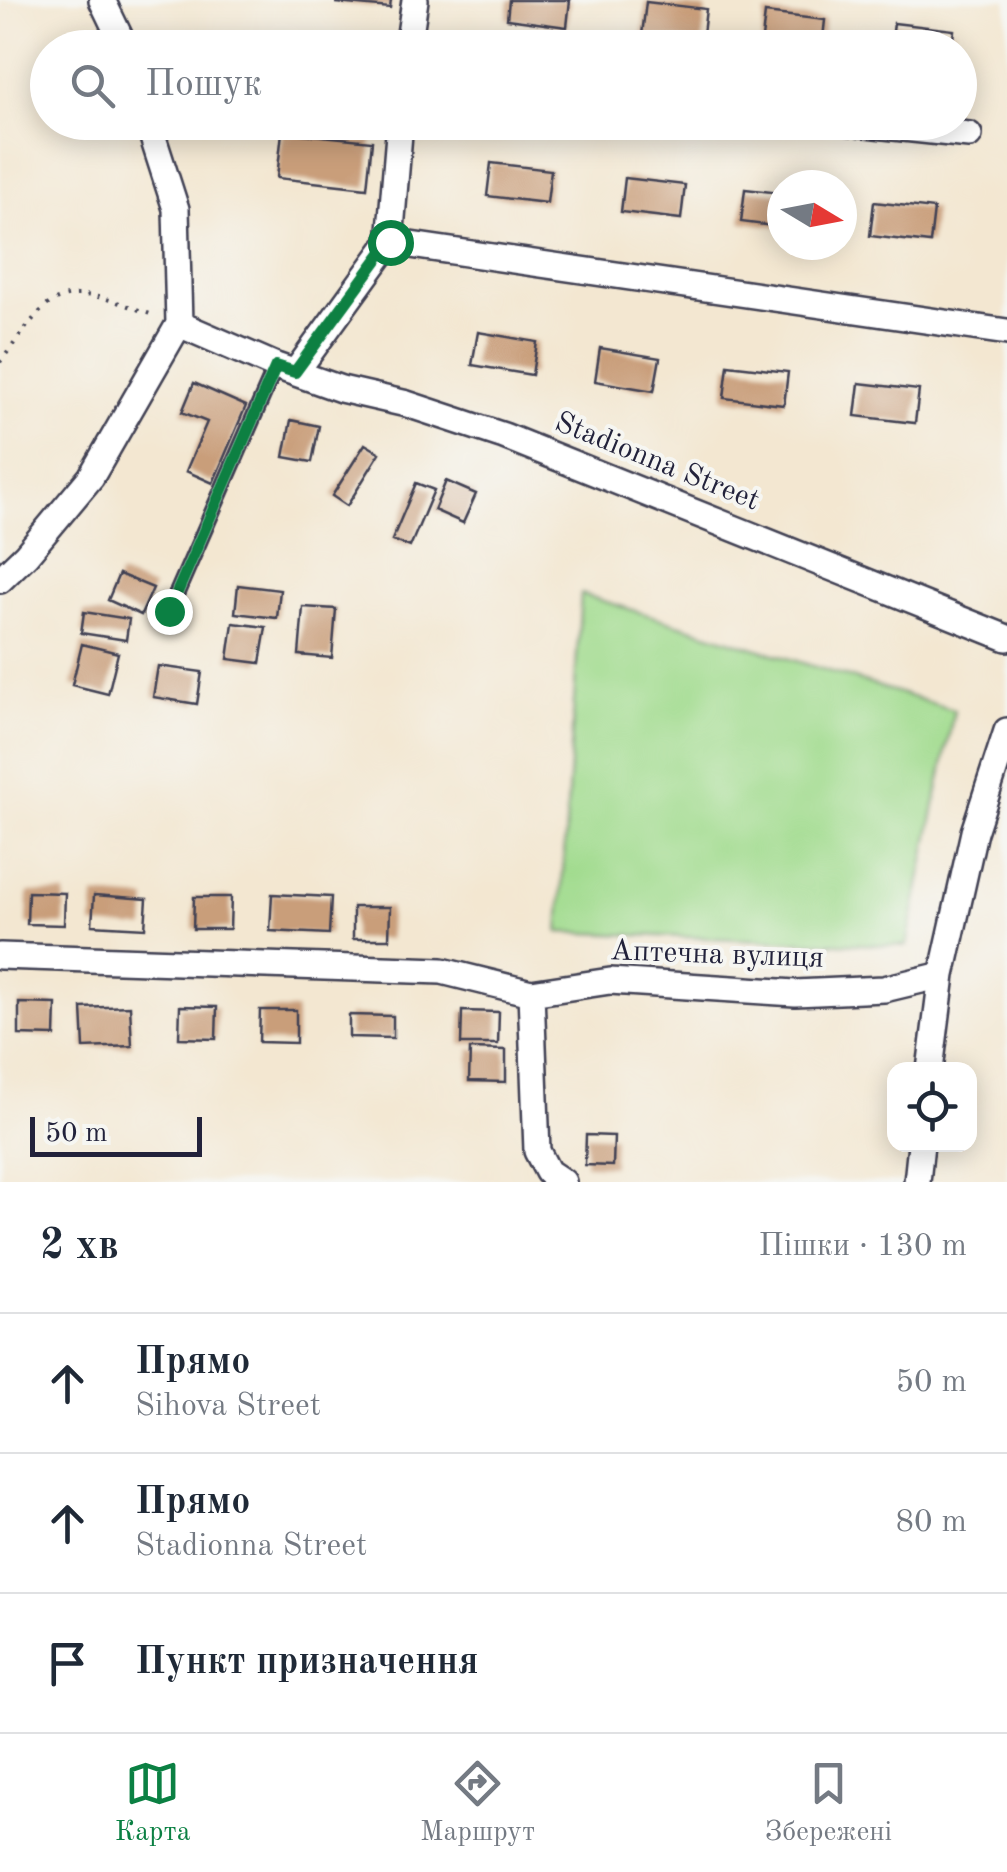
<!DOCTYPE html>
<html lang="uk">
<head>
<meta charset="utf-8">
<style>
	body { margin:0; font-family:"Old Standard TT",serif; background:#f6f6f7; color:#1f2937 }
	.controls { position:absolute; right:30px; bottom:30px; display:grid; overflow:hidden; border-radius:20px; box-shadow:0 5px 25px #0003 }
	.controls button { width:90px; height:90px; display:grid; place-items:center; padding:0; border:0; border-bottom:2px solid #e0e1e3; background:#fff; color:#1f2937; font:50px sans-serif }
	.compass { position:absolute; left:767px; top:170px; width:90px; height:90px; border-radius:50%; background:#fff; box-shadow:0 5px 25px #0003; rotate:100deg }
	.scale { position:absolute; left:30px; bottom:25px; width:172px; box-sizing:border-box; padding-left:10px; border:5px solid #22223b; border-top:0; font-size:28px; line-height:35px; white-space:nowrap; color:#22223b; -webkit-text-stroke:8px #f6f6f2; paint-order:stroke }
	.stop { position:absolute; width:30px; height:30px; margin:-22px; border:8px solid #0b8043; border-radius:50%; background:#fff }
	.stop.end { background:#0b8043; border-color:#fff; box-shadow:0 2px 10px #0008 }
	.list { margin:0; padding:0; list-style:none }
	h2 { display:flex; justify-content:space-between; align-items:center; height:130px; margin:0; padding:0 40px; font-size:42px }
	h2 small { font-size:32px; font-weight:400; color:#747a83 }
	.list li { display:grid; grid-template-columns:65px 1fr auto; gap:30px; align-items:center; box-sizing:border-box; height:140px; padding:0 40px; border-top:2px solid #e0e1e3 }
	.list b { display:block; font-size:38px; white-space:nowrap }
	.list p { margin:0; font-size:32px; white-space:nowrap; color:#747a83 }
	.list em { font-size:32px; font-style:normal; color:#747a83 }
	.icon { flex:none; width:55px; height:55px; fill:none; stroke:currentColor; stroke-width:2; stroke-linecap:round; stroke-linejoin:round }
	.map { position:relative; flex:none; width:1007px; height:1182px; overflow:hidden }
	.search { position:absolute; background:#fff; box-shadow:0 5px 25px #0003; left:30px; right:30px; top:30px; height:110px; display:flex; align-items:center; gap:25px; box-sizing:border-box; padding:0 35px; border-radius:55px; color:#747a83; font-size:38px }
	.sheet { height:550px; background:#fff }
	nav { display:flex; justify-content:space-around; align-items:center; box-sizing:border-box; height:140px; border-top:2px solid #e0e1e3; background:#fff; font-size:28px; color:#747a83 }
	nav a { display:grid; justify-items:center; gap:5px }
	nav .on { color:#0b8043 }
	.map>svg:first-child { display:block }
	.green { fill:#a1db8e; stroke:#627e64; stroke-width:2.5 }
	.building { fill:#c99e7a }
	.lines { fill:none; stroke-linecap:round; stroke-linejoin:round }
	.service-casing { stroke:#414052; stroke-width:18 }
	.minor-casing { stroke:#414052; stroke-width:30 }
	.path { stroke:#414052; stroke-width:4; stroke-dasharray:2.5 8; stroke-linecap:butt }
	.service { stroke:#fff; stroke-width:12 }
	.minor { stroke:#fff; stroke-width:25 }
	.route { stroke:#0b8043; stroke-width:12 }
	.labels { text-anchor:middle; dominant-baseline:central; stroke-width:8; stroke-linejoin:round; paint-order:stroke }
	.street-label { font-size:30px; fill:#22223b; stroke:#f6f6f2 }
</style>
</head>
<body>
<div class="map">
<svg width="1007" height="1182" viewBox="0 0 1007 1182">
	<rect width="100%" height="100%" fill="#f6f6f2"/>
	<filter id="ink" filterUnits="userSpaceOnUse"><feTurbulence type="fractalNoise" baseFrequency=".01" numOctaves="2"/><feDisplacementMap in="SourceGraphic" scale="20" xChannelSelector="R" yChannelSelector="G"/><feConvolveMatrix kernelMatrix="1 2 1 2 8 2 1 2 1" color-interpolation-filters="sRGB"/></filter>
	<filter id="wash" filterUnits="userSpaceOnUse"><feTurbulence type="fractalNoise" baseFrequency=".0048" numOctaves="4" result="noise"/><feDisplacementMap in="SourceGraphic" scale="40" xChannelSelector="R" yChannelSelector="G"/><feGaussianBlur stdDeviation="2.25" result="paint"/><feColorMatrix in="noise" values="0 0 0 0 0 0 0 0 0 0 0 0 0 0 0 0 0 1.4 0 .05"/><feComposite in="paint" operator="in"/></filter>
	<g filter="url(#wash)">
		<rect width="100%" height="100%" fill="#f3e7d1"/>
		<path class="green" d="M581,594L954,710L907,946L559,932Z"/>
		<g id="blocks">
			<path class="building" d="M337,0H391L390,8L337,3Z
				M509,0H570L567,27L507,19Z
				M646,2L706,9L702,43L642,35Z
				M765,13L825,20L822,48L761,47Z
				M894,23L954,30L952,48H891Z
				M282,132L372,141L367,188L277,178Z
				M491,163L551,170L547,203L487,196Z
				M625,178L685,185L681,219L621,212Z
				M745,189L782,193V227L741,222Z
				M874,202L934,209L930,243L870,236Z
				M478,332L537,342L532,375L472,365Z
				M600,348L660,358L654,391L595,381Z
				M728,365L788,372L784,405L724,398Z
				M194,383L246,406L213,483L186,471L207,422L182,412Z
				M859,383L919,390L915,423L855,416Z
				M291,420L319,426L312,462L284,457Z
				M365,444L380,453L347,506L332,496Z
				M446,481L476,494L463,523L434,510Z
				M416,483L434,490L410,547L392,540Z
				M119,574L153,588L141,615L108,600Z
				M238,585L280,590L277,618L235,613Z
				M303,607L336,609L332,658L299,655Z
				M84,612L129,619L126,640L81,633Z
				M233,623L266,627L260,663L228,659Z
				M82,644L118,653L108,694L72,685Z
				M158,666L202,672L197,704L153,697Z
				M28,892L65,893L64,925L27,924Z
				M272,894L331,897L329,934L270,931Z
				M94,895L147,899L145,928L92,925Z
				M194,897H231L230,929H193Z
				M353,907H390L389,939H353Z
				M19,1003L56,1004L55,1036L19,1035Z
				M130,1006L132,1046L84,1048L82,1008Z
				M180,1006L217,1007L216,1039L179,1038Z
				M260,1010H296V1043L259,1042Z
				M462,1011L499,1012L498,1044H461Z
				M349,1015L393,1016V1038L349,1037Z
				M470,1049L506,1050V1082L469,1081Z
				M586,1135L614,1136L613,1166L585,1165Z"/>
		</g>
	</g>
	<g filter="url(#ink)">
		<use href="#blocks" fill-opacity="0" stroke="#414052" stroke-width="2.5"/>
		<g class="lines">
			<g class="service-casing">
				<path id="service" d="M169,611L276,366"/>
			</g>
			<g class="minor-casing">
				<path id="minor" d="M102,0L125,48
					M408,48L415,0
					M148,122L176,209L179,324L276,366L341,389L407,404L504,436L1007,638
					M847,122L969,135
					M390,242L1007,332
					M295,373L390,242L400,122
					M0,580L26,555L91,477L179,324
					M0,956L442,971L531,993L610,981L795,993L884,989L942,975L974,832L1007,731
					M531,993L537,1151L548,1172L563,1182
					M930,1070L942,975
					M917,1182L921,1144"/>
			</g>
			<path class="path" d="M0,362C14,345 28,322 45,307C76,280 122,305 156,316"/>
			<use href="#service" class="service"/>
			<use href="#minor" class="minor"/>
		</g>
	</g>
	<g class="lines" filter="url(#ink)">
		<path class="route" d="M169,611L276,366L295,372L390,242"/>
	</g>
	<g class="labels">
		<g class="street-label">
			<text transform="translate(657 462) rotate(22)">Stadionna Street</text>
			<text transform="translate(717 955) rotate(2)">Аптечна вулиця</text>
		</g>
	</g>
</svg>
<div class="controls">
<button><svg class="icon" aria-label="locate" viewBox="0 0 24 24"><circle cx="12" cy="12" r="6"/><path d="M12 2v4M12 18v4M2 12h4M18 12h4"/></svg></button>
</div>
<svg class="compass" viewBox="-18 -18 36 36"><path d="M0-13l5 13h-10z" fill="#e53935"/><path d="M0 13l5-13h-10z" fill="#747a83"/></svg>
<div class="scale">50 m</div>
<div class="stop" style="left:390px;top:242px"></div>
<div class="stop end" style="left:169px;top:611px"></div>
<div class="search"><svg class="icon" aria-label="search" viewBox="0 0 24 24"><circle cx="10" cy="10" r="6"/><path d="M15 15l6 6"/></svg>Пошук</div>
</div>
<section class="sheet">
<h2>2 хв<small>Пішки · 130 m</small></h2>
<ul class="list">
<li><svg class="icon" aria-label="ahead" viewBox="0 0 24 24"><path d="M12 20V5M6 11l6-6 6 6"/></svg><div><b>Прямо</b><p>Sihova Street</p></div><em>50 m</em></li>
<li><svg class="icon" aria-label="ahead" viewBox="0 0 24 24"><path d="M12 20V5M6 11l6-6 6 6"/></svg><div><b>Прямо</b><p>Stadionna Street</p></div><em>80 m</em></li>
<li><svg class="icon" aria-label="arrive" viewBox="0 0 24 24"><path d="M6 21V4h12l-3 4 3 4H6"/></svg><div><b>Пункт призначення</b></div></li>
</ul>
</section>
<nav>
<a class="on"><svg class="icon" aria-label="map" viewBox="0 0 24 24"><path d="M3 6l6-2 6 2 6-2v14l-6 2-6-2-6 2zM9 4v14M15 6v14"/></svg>Карта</a>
<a><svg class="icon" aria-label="directions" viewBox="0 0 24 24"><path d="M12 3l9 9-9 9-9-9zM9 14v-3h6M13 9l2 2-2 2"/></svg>Маршрут</a>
<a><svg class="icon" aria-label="saved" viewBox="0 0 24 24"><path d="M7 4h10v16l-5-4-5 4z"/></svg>Збережені</a>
</nav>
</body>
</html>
